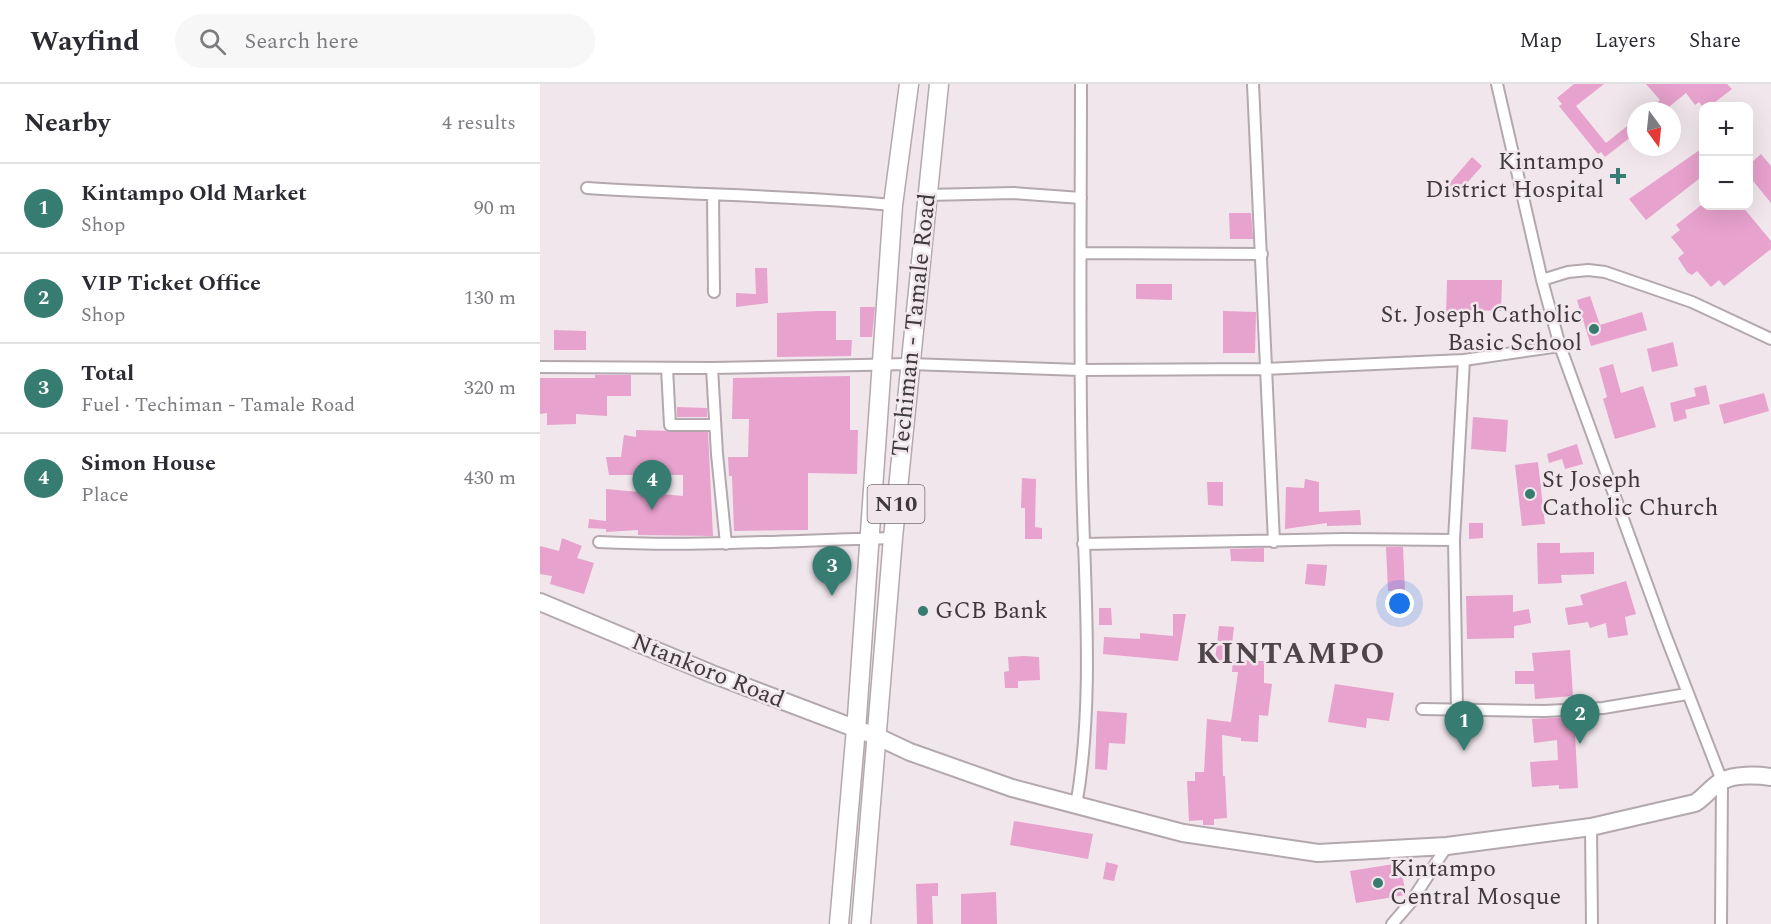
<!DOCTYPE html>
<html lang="en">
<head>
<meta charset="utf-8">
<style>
	body { margin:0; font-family:Spectral,serif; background:#f7f7f7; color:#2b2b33 }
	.controls { position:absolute; right:18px; top:18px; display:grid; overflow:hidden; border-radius:12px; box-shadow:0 6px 24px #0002 }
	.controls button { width:54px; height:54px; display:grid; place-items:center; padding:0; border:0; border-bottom:2px solid #e1e1e2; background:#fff; color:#2b2b33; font:30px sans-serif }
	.compass { position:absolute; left:1087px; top:18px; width:54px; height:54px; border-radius:50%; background:#fff; box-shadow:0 6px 24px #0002; rotate:165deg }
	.you { position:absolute; left:860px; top:520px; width:21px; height:21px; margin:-15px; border:4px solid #fff; border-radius:50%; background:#1a73e8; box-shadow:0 0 0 9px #1a73e833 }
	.badge { display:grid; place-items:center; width:39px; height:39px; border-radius:50%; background:#367c71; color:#fff; font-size:20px; font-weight:700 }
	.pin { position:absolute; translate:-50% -50px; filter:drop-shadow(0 2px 3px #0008) }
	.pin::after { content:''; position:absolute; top:32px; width:21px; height:18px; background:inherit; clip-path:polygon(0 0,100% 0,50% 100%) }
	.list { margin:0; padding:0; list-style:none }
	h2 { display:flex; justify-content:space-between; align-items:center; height:78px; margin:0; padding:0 24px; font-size:26px }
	h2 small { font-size:20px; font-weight:400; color:#7c7c81 }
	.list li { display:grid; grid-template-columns:39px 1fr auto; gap:18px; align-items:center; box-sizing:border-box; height:90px; padding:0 24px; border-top:2px solid #e1e1e2 }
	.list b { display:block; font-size:22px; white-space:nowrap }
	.list p { margin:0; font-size:20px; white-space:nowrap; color:#7c7c81 }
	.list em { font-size:20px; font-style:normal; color:#7c7c81 }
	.icon { flex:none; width:33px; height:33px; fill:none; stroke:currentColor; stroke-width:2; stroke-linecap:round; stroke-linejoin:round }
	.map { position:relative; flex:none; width:1231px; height:840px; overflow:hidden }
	header { display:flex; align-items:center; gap:36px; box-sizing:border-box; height:84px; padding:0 30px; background:#fff; border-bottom:2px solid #e1e1e2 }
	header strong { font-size:28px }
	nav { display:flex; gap:33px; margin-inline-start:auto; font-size:21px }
	.search { width:420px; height:54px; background:#f7f7f7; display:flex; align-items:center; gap:15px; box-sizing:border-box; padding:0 21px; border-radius:33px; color:#7c7c81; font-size:22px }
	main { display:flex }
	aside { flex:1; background:#fff }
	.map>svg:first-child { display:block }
	.building { fill:#e7a2cd }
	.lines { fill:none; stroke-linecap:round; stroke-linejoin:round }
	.minor-casing { stroke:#b3a8ae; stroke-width:14 }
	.secondary-casing { stroke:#b3a8ae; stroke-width:20 }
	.trunk-casing { stroke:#b3a8ae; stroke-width:21 }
	.minor { stroke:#fff; stroke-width:10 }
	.secondary { stroke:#fff; stroke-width:16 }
	.trunk { stroke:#fff; stroke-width:18 }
	.poi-dot { fill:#367c71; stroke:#f1e6ec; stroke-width:2 }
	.labels { text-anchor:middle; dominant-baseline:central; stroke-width:5; stroke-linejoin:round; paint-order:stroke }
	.shield { fill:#f1e6ec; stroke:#746d71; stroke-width:1.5 }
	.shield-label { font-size:22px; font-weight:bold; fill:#3e393c }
	.poi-label { font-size:24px; fill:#3e393c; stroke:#f1e6ec; text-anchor:start }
	.street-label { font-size:24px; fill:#3e393c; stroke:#f1e6ec }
	.district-label { font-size:30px; font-weight:bold; letter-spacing:1.5px; fill:#4e454a; stroke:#f1e6ec }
</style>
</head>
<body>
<header>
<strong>Wayfind</strong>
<div class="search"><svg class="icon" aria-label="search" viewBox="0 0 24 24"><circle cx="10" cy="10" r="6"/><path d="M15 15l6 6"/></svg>Search here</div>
<nav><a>Map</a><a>Layers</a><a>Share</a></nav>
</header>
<main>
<aside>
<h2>Nearby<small>4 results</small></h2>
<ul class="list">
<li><span class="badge">1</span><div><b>Kintampo Old Market</b><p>Shop</p></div><em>90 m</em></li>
<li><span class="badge">2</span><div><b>VIP Ticket Office</b><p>Shop</p></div><em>130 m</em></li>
<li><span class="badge">3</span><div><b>Total</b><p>Fuel · Techiman - Tamale Road</p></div><em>320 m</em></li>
<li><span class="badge">4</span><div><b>Simon House</b><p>Place</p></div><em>430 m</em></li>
</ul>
</aside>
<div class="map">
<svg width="1231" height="840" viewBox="0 0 1231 840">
	<rect width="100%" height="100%" fill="#f1e6ec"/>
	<path class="building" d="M1034,0H1064L1036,22L1066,59L1096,35V49L1065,73L1061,68L1058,70L1019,22L1022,20L1017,14Z
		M1106,0H1187L1192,5L1170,22H1162L1159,18L1155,21L1146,9L1124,27H1106L1120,16Z
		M1164,63V91L1106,136L1089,115Z
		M1221,70L1231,82V119L1209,92V81Z
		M932,73L942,82L918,109L908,101Z
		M1160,122H1202L1231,157V165L1184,202L1179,196L1171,203L1157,187L1152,191L1147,188L1138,174L1144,169L1131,153L1140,146L1136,141Z
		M689,129H711L713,155H690Z
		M215,184H227L228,219L196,223V209L216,210Z
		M907,196H962L961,227L929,226V234L906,233Z
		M596,200H632V216L596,215Z
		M1050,212L1060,241L1102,228L1107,246L1051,262L1037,216Z
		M320,223H335L332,253H320Z
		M279,227H296V256H312L311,272L237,273V229Z
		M683,227L716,228L715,269H683Z
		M14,246L46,247V266H14Z
		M1133,258L1138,282L1112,288L1107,265Z
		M1073,280L1081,309L1103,302L1116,343L1075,355L1063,315L1067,313L1059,284Z
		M55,291H91V312H67V332L36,330V340L7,341V329L0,330V294H55Z
		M310,292V346H318L317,390L268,389V446L194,447L192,392H189L188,373H208L209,335H192L193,294Z
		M1166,301L1170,320L1145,326L1147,334L1134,338L1130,319L1156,312L1154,304Z
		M1224,309L1229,327L1184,340L1179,321Z
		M137,323L167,324V333H137Z
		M933,333L968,336L966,368L931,365Z
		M96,346L168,348L173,452L98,451V446L66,448V445L48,444L49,435L66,437V405L143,412V391H69L66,373H81L84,351L96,353Z
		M1037,360L1043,380L1025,385L1022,375L1009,379L1007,370Z
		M998,378L1005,440L982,442L975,381Z
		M482,394L496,395L495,443L502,444V455H485V424H481Z
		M765,395L779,398V428L820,426L821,441L787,442V439L745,445L746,403L764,404Z
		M667,398H683V422L668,421Z
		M929,439H943V454L929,455Z
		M22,454L42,462L37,474L54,479L44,510L10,500L12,492L0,490V462L19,467Z
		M997,459H1020V469L1054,468V490L1021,491L1022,499L998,500Z
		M846,463H863L865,506L848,507Z
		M724,464V478L691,477L690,465Z
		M767,480L787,481L785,502L765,500Z
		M1086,497L1096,530L1085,533L1088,551L1068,554L1066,539L1050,544L1048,538L1028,541L1025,524L1043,521L1040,511Z
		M973,511V528L989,525L991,539L974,542V554L927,555L926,512Z
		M559,524H571L572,541H559Z
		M633,530H646L638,577L563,570L564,553L600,555V549L633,552Z
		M679,542L694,543L690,578L675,576Z
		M1030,566L1033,612L995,615L994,600H975V587H994L992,569Z
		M484,572L499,573L500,596L478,597V604H465L464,588L469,587L468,573Z
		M693,576L724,577V599L732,600L728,632L719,631L718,658L701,657V654L682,651L683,692H685L687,734L674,735V741H663V736L649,737L647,697H655V688H664L667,635L691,638L698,588H692Z
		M795,600L854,609L849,637L827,634L826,644L788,638Z
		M557,627L587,629L585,660L569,659L567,686L555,685Z
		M1034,633L1038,704L1019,705V701L992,703L990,678L1018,676L1017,656L994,659L992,635Z
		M474,737L553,750L548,775L470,761Z
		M566,778L578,781L574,797L563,795Z
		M860,779L866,811L816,819L810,787Z
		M398,799V812H392L393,840H377L376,800Z
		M456,808L457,840H421V810Z"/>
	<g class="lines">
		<g class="minor-casing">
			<path id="minor" d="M713,0L734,458
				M957,0L1002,196L1020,262L1125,550L1182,697L1181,840
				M47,104C149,111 251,111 353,121
				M387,111L474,109L541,114
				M173,112L174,208
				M541,169L722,170
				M1002,196L1028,188L1048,186L1065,188L1152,218L1231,255
				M0,283L172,284L370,280L540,286L724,285L924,276L1020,262
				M127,284L130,341H175
				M172,284L177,370L186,460
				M59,458C158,463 255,456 353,454
				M543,460L805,455L914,456
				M882,625L1005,627L1063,624L1147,610
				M917,626L914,456L924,276
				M536,722C555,615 544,499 542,391C539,261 541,130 541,0
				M1051,743L1052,840
				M852,840L871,818L907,762"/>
		</g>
		<g class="secondary-casing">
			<path id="secondary" d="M0,518L172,590L338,653L370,668L472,704L643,749L778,769L907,762L1051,743L1155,719C1165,713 1173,701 1182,697C1194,690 1218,691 1231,693"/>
		</g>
		<g class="trunk-casing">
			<path id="trunk" d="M299,840L317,633L353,121L369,0
				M321,840L353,454L399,0"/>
		</g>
		<use href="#minor" class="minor"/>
		<use href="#secondary" class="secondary"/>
		<use href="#trunk" class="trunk"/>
	</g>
	<g class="poi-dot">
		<path d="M1075 83h6v6h6v6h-6v6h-6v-6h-6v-6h6z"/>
		<circle cx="1054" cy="245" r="6"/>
		<circle cx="990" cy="410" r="6"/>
		<circle cx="383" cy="527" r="6"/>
		<circle cx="838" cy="799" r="6"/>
	</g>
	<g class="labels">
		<rect class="shield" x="327.5" y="401" width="57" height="38" rx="4.5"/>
		<g class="shield-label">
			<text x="356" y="420">N10</text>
		</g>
		<g class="poi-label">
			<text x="1064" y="78" text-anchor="end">Kintampo<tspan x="1064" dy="28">District Hospital</tspan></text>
			<text x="1042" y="231" text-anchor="end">St. Joseph Catholic<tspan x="1042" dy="28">Basic School</tspan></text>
			<text x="1002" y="396">St Joseph<tspan x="1002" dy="28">Catholic Church</tspan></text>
			<text x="395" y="527">GCB Bank</text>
			<text x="850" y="785">Kintampo<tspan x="850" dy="28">Central Mosque</tspan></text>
		</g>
		<g class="street-label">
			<text transform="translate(374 241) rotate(-84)">Techiman - Tamale Road</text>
			<text transform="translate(168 587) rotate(22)">Ntankoro Road</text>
		</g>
		<g class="district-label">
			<text x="751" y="570">KINTAMPO</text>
		</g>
	</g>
</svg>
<div class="controls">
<button>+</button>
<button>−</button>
</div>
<svg class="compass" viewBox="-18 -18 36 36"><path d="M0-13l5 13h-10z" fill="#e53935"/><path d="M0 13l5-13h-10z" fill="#7c7c81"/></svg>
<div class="you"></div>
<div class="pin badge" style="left:924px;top:667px">1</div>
<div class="pin badge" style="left:1040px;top:660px">2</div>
<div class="pin badge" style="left:292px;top:512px">3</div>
<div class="pin badge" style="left:112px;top:426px">4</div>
</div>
</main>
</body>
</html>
